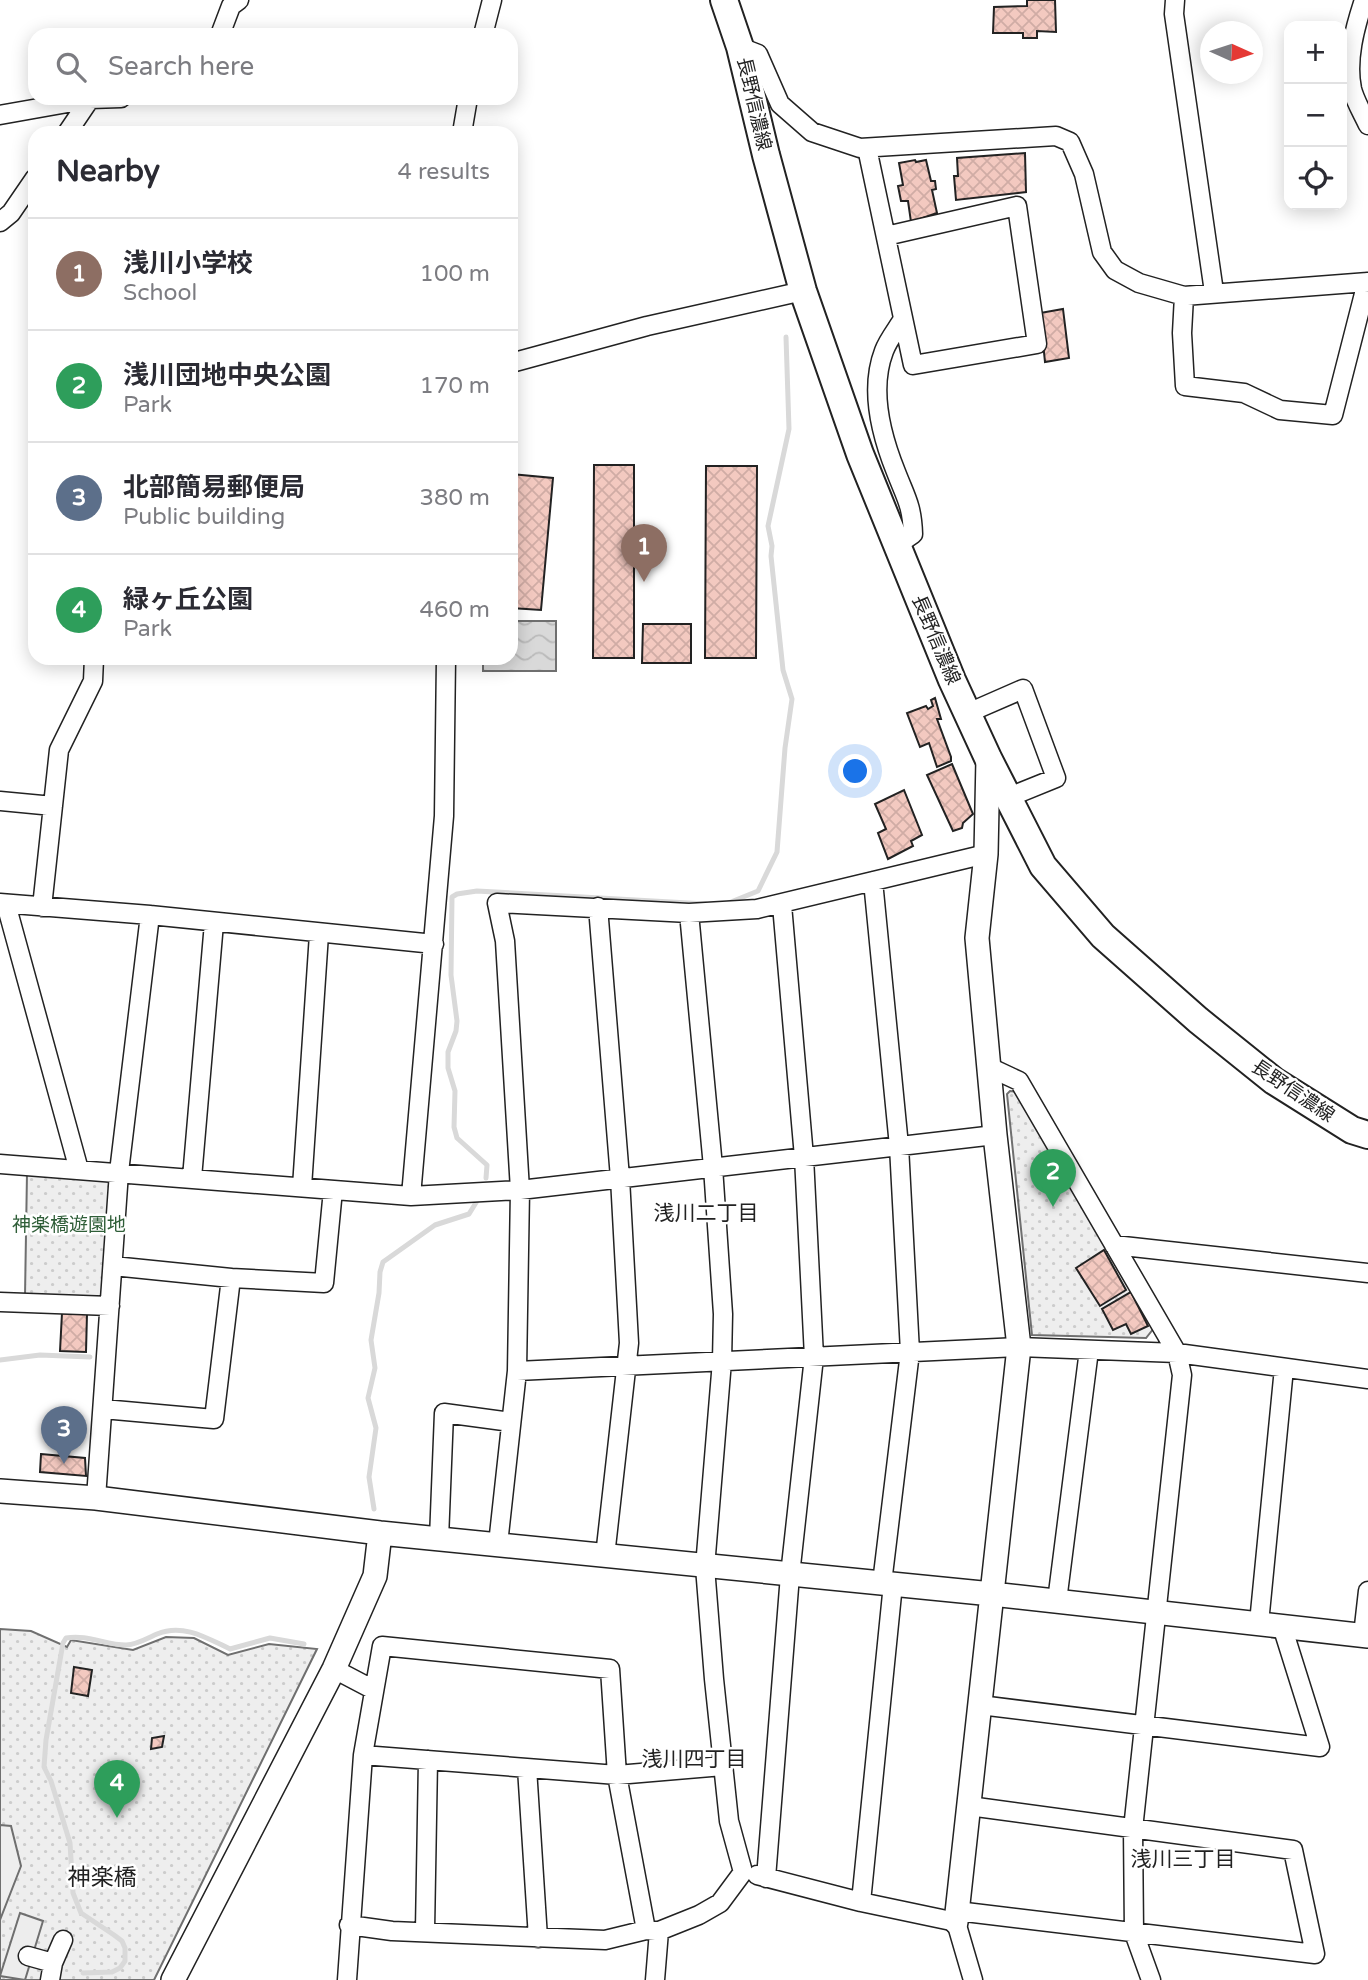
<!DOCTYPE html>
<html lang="en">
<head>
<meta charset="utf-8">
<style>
	body { margin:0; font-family:"Varela Round","Noto Sans JP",sans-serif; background:#f7f7f7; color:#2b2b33 }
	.controls { position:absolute; right:21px; top:21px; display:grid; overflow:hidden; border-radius:14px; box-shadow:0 4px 18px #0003 }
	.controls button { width:63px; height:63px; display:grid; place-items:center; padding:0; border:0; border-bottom:2px solid #e1e1e2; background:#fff; color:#2b2b33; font:35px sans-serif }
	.compass { position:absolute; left:1200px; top:21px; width:63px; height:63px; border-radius:50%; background:#fff; box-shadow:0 4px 18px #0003; rotate:93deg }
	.you { position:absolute; left:856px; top:772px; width:24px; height:24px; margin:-18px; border:5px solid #fff; border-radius:50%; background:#1a73e8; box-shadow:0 0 0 10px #1a73e833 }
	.badge { display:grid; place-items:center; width:46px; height:46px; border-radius:50%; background:#1a73e8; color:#fff; font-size:23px; font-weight:700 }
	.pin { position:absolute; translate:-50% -58px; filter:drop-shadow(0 2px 4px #0008) }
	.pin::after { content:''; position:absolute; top:37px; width:24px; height:21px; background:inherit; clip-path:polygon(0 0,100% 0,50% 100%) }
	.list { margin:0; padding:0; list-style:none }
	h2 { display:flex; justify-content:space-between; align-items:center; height:91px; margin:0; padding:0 28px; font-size:30px }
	h2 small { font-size:23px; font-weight:400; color:#7c7c81 }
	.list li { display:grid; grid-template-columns:46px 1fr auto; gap:21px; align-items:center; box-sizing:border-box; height:112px; padding:0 28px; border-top:2px solid #e1e1e2 }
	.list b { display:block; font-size:26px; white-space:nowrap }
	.list p { margin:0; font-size:23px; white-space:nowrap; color:#7c7c81 }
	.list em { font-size:23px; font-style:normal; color:#7c7c81 }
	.icon { flex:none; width:38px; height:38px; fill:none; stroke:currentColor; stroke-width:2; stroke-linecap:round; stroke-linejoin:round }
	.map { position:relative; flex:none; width:1368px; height:1980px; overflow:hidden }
	.search { position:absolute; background:#fff; box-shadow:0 4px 18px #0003; left:28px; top:28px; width:490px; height:77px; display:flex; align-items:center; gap:18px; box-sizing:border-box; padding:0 24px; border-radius:21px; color:#7c7c81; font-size:26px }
	.panel { position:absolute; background:#fff; box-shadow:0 4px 18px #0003; left:28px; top:126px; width:490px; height:539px; border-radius:21px }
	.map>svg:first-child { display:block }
	.park { fill:url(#park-dots); stroke:#6f6f6f; stroke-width:2 }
	.garden { fill:#eee; stroke:#6f6f6f; stroke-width:2 }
	.parking { fill:#ededed; stroke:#6f6f6f; stroke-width:2 }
	.water { fill:url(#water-waves); stroke:#6f6f6f; stroke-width:2 }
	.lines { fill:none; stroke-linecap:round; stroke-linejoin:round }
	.stream { stroke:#d9d9d9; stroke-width:5 }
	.building { fill:url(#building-cross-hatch); stroke:#222; stroke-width:2 }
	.street-casing { stroke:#222; stroke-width:21 }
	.secondary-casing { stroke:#222; stroke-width:26 }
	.primary-casing { stroke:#222; stroke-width:30 }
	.street { stroke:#fff; stroke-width:18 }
	.secondary { stroke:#fff; stroke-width:23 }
	.primary { stroke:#fff; stroke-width:26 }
	.labels { text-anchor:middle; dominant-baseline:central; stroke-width:5; stroke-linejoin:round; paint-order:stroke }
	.street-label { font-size:19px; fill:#222; stroke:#fff }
	.park-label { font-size:19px; fill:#2f5e38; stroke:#fff }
	.neighbourhood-label { font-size:21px; fill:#222; stroke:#fff }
	.quarter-label { font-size:23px; fill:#222; stroke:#fff }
</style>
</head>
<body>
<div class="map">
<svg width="1368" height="1980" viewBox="0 0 1368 1980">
	<defs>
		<pattern id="park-dots" width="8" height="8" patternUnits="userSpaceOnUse" patternTransform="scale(1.75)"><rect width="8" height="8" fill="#eee"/><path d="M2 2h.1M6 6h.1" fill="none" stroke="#ccc" stroke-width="1.8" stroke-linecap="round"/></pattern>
		<pattern id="water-waves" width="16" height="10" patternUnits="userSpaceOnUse" patternTransform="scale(1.75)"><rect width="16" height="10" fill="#d9d9d9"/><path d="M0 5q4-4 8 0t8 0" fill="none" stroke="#bababa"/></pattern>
		<pattern id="building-cross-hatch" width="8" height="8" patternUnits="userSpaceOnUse" patternTransform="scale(1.75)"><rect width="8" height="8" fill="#f3c9c0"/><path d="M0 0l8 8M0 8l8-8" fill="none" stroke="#d0aca5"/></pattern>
	</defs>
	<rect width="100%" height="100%" fill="#fff"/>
	<path class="park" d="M1010,1091L1019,1092L1154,1328L1146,1338L1032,1335L1007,1094Z
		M27,1173L115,1176L108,1300L25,1296Z
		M0,1629L31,1631L67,1647L71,1640L133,1650L166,1637L194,1638L228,1655L269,1644L317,1649L154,1980H0Z"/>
	<path class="garden" d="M0,1825L11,1826L21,1866L0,1920Z"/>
	<path class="parking" d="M20,1913L43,1921L25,1980L0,1976Z"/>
	<path class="water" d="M511,621H556V671H483V658H511Z"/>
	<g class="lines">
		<path class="stream" d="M726,904L758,891L777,852L785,748L792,699L783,670L771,556L772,546L768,526L789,429L786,337
			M486,1178L487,1165L457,1138L454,1127L455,1091L448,1068V1052L456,1031L457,1021L451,975L452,897L457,894L477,891L706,904
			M0,1360L40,1355L90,1357
			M374,1509L369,1477L376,1428L368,1398L375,1368L371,1340L379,1293L380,1272L383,1262L435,1225L469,1214L477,1201
			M83,1973L112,1972L120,1968L125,1961V1948L122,1941L114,1935L81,1913L73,1893L70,1843L51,1781L44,1767L46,1740L63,1643L66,1638C87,1634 106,1645 126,1645C136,1645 148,1638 157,1634C183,1623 207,1638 230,1649L270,1638L304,1644"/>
	</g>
	<path class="building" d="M1027,0H1055L1056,32L1037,31V38H1023V33H993L994,7L1027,6Z
		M1025,153L1026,192L956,200L954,176H958L957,158Z
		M915,160L916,162L926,160L931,181H935L936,189L932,190L937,213L911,222L908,201H901L898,186L903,185L899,163Z
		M1063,309L1069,358L1045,362L1040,313Z
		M594,465H634V658H593Z
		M706,466H757L756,658H705Z
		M511,474L553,478L541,610L511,608Z
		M643,624H691V663H642Z
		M935,698L941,719H937L951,757V761L937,767L929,743L920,747L907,713L926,706L928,709L933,706L931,700Z
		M952,764L973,814L963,823L962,828L953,831L927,775Z
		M904,790L922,835L911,841L913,846L888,859L878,833L886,829L875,804Z
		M1104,1250L1126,1290L1100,1306L1076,1268Z
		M1131,1292L1148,1326L1131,1334L1126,1324L1113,1330L1102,1309Z
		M62,1313L87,1314L86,1352L60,1351Z
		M41,1454L85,1458L86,1476L40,1472Z
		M74,1667L92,1670L88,1696L71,1693Z
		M164,1736L162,1747L151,1749L152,1738Z"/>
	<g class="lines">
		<g class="street-casing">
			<path id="street" d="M1175,0L1174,14L1214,292
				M1364,0C1355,27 1346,60 1352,89C1355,101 1363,114 1368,125
				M220,35L231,6L239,0
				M483,35L492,0
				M740,47L758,54L780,104L812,132L860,148L1056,136L1070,142L1084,174L1102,252L1115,270L1139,283L1184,296L1368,282
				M0,115L90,99L121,98
				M67,133L90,99
				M462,133L468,98
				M867,148L913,365L1037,344L1017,206L886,236
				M0,222L11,213L35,178
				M1184,296L1182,333L1185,386L1244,393L1280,410L1333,415L1367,282
				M511,363L647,326L803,291
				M897,545L913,534C912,505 906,498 896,472C881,435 869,390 884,351C888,340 897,329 903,319
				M968,713L1023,689L1056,778L1009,797
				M0,801L53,806
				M873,881L899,1146L910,1352L882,1583
				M0,903L150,915L434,944
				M6,904L79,1170
				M42,907L59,750L93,681L94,658
				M598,907L620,1178L629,1343L605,1556
				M689,913L713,1167L723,1314L722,1361L705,1567L714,1679L729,1821L743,1872
				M989,1067L1019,1081L1177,1353L1182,1375L1133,1829L1134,1933L1151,1980
				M0,1164L411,1196L520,1190L995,1135
				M192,1178L214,923
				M302,1187L319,934
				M411,1196L444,816L446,658
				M1114,1245L1368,1273
				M113,1266L231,1278L324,1283L333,1190
				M0,1302L110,1306
				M517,1371L1019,1347L1177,1353L1368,1379
				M103,1409L214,1419L231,1278
				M96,1498L119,1172L150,915
				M439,1539L444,1413L511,1422
				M498,1544L517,1371L520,1190L505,941L497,903L689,913L757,909L986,854
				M1057,1601L1089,1350
				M1259,1623L1284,1368
				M1363,1635L1368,1591
				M334,1669L374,1690
				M980,1705L1320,1747L1282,1626
				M363,1755L617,1775L723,1766
				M527,1768L538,1938
				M757,1875L861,1902L956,1922L973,1980
				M766,1878L790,1575L814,1357L804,1157L782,905
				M861,1902L893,1584
				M957,1911L1315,1954L1293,1850L969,1806
				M349,1925L392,1931L605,1940L646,1930L659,1931L699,1915L720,1903L743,1872
				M425,1930L428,1760
				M28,1956L53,1963
				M50,1980L53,1963L63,1940
				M347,1980L363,1755L382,1646L610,1669L617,1775L646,1930
				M655,1980L659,1931"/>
		</g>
		<g class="secondary-casing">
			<path id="secondary" d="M0,1491L96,1498L380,1533L992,1594L1368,1636
				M956,1922L1019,1347L995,1135L977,938L986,854L988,758
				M173,1980L334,1669L375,1576L380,1533"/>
		</g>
		<g class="primary-casing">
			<path id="primary" d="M724,0L740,47L766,155L803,291L860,454L952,680L988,758L1043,866L1103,936L1198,1020L1274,1081L1352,1130L1368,1135"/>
		</g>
		<use href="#street" class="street"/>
		<use href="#secondary" class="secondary"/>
		<use href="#primary" class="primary"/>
	</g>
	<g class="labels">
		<g class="street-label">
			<text transform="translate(754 104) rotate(77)">長野信濃線</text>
			<text transform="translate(936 640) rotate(67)">長野信濃線</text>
			<text transform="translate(1293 1091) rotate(34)">長野信濃線</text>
		</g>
		<g class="park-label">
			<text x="69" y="1225">神楽橋遊園地</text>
		</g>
		<g class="neighbourhood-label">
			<text x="706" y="1213">浅川二丁目</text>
			<text x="694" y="1759">浅川四丁目</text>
			<text x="1183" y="1859">浅川三丁目</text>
		</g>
		<g class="quarter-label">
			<text x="102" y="1878">神楽橋</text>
		</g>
	</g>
</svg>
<div class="controls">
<button>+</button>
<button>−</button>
<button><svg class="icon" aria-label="locate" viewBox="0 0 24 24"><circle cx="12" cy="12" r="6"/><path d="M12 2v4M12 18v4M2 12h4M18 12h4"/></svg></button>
</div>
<svg class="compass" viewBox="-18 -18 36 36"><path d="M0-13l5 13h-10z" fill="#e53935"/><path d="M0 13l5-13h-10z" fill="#7c7c81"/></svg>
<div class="you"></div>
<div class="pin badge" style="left:644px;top:582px;background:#8d6e63">1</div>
<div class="pin badge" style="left:1053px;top:1207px;background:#2e9e5b">2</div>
<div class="pin badge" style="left:64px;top:1464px;background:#5c6f8a">3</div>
<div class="pin badge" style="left:117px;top:1818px;background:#2e9e5b">4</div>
<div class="search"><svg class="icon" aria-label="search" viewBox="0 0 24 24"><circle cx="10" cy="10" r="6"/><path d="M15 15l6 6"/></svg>Search here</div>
<section class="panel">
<h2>Nearby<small>4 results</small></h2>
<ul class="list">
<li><span class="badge" style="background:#8d6e63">1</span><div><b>浅川小学校</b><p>School</p></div><em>100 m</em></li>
<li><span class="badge" style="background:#2e9e5b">2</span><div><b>浅川団地中央公園</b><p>Park</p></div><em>170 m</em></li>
<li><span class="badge" style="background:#5c6f8a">3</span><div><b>北部簡易郵便局</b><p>Public building</p></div><em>380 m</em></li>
<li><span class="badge" style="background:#2e9e5b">4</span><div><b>緑ヶ丘公園</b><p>Park</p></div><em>460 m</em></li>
</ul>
</section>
</div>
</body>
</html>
